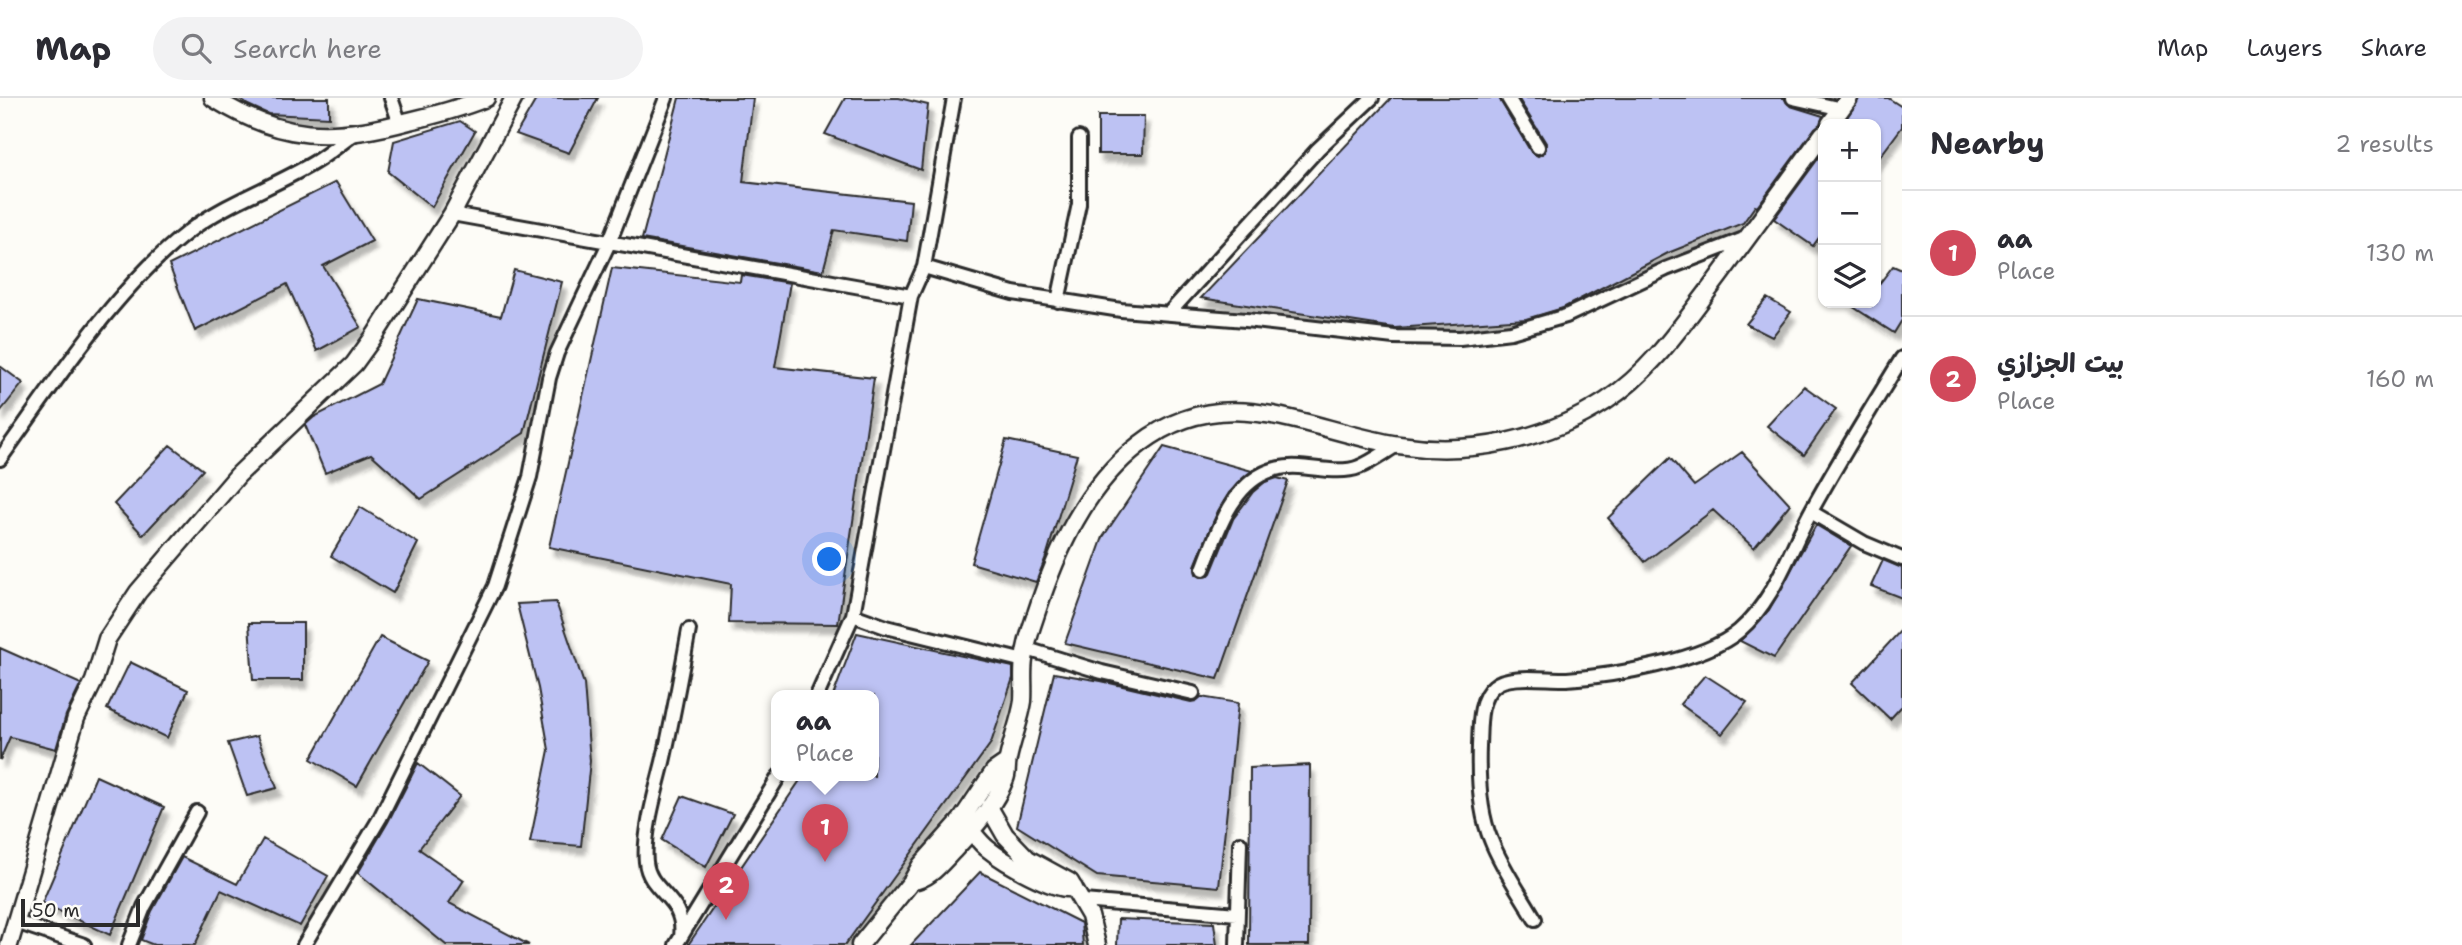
<!DOCTYPE html>
<html lang="en">
<head>
<meta charset="utf-8">
<style>
	body { margin:0; font-family:"Shantell Sans","Playpen Sans Arabic",sans-serif; background:#f2f2f3; color:#2b2b33 }
	.controls { position:absolute; right:21px; top:21px; display:grid; overflow:hidden; border-radius:14px; box-shadow:0 2px 5px #0004 }
	.controls button { width:63px; height:63px; display:grid; place-items:center; padding:0; border:0; border-bottom:2px solid #e1e1e2; background:#fff; color:#2b2b33; font:35px sans-serif }
	.scale { position:absolute; left:21px; bottom:18px; width:119px; box-sizing:border-box; padding-left:7px; border:4px solid #2b2b2b; border-top:0; font-size:19px; line-height:24px; white-space:nowrap; color:#2b2b2b; -webkit-text-stroke:5px #fdfcf7; paint-order:stroke }
	.you { position:absolute; left:830px; top:462px; width:24px; height:24px; margin:-18px; border:5px solid #fff; border-radius:50%; background:#1a73e8; box-shadow:0 0 0 10px #1a73e833 }
	.badge { display:grid; place-items:center; width:46px; height:46px; border-radius:50%; background:#d1495b; color:#fff; font-size:23px; font-weight:700 }
	.pin { position:absolute; translate:-50% -58px; filter:drop-shadow(0 2px 4px #0008) }
	.pin::after { content:''; position:absolute; top:37px; width:24px; height:21px; background:inherit; clip-path:polygon(0 0,100% 0,50% 100%) }
	.popup { position:absolute; left:771px; top:592px; width:108px; height:91px; box-sizing:border-box; display:grid; place-content:center; border-radius:14px; background:#fff; filter:drop-shadow(0 2px 5px #0005); font-size:23px; white-space:nowrap; color:#7c7c81 }
	.popup b { font-size:26px; color:#2b2b33 }
	.popup::after { content:''; position:absolute; left:50%; top:100%; margin-left:-14px; border:14px solid transparent; border-top-color:#fff }
	.list { margin:0; padding:0; list-style:none }
	h2 { display:flex; justify-content:space-between; align-items:center; height:91px; margin:0; padding:0 28px; font-size:30px }
	h2 small { font-size:23px; font-weight:400; color:#7c7c81 }
	.list li { display:grid; grid-template-columns:46px 1fr auto; gap:21px; align-items:center; box-sizing:border-box; height:126px; padding:0 28px; border-top:2px solid #e1e1e2 }
	.list b { display:block; font-size:26px; white-space:nowrap }
	.list p { margin:0; font-size:23px; white-space:nowrap; color:#7c7c81 }
	.list em { font-size:23px; font-style:normal; color:#7c7c81 }
	.icon { flex:none; width:38px; height:38px; fill:none; stroke:currentColor; stroke-width:2; stroke-linecap:round; stroke-linejoin:round }
	.map { position:relative; flex:none; width:1902px; height:847px; overflow:hidden }
	header { display:flex; align-items:center; gap:42px; box-sizing:border-box; height:98px; padding:0 35px; background:#fff; border-bottom:2px solid #e1e1e2 }
	header strong { font-size:33px }
	nav { display:flex; gap:38px; margin-inline-start:auto; font-size:24px }
	.search { width:490px; height:63px; background:#f2f2f3; display:flex; align-items:center; gap:18px; box-sizing:border-box; padding:0 24px; border-radius:38px; color:#7c7c81; font-size:26px }
	main { display:flex }
	aside { flex:1; background:#fff }
	.map>svg:first-child { display:block }
	.building { fill:#bdc2f3; stroke:#2b2b2b; stroke-width:2; filter:url(#shadow) }
	.lines { fill:none; stroke-linecap:round; stroke-linejoin:round }
	.minor-casing { stroke:#2b2b2b; stroke-width:18 }
	.tertiary-casing { stroke:#2b2b2b; stroke-width:21 }
	.minor { stroke:#fdfcf7; stroke-width:12 }
	.tertiary { stroke:#fdfcf7; stroke-width:16 }
</style>
</head>
<body>
<header>
<strong>Map</strong>
<div class="search"><svg class="icon" aria-label="search" viewBox="0 0 24 24"><circle cx="10" cy="10" r="6"/><path d="M15 15l6 6"/></svg>Search here</div>
<nav><a>Map</a><a>Layers</a><a>Share</a></nav>
</header>
<main>
<div class="map">
<svg width="1902" height="847" viewBox="0 0 1902 847">
	<defs>
		<filter id="shadow"><feDropShadow dx="4.5" dy="8" stdDeviation="2" flood-color="#0004"/></filter>
	</defs>
	<rect width="100%" height="100%" fill="#fdfcf7"/>
	<filter id="ink" filterUnits="userSpaceOnUse"><feTurbulence type="fractalNoise" baseFrequency=".0143" numOctaves="2"/><feDisplacementMap in="SourceGraphic" scale="14" xChannelSelector="R" yChannelSelector="G"/><feConvolveMatrix kernelMatrix="1 2 1 2 8 2 1 2 1" color-interpolation-filters="sRGB"/></filter>
	<g filter="url(#ink)">
		<path class="building" d="M238,0H329V19L268,16L248,7Z
			M537,0H598L569,55L516,36Z
			M679,0H753L743,84L911,103L907,143L834,132L823,173L642,141Z
			M845,0H899L928,7L921,72L825,36Z
			M1391,0H1499L1531,54L1538,58L1545,54L1546,45L1518,0H1784L1790,8L1823,18L1820,26L1815,30L1757,109L1755,108L1743,125L1668,155L1563,210L1526,221L1395,230L1201,200Z
			M1859,0H1888L1902,9V29L1876,64V26H1843Z
			M1098,18H1144L1143,56H1098Z
			M460,23L475,33L432,109L388,74L394,43Z
			M1823,54V134L1813,148L1774,121Z
			M336,84L372,143L323,168L361,229L317,253L287,186L195,233L169,167Z
			M1893,168L1902,172V222L1894,235L1847,205H1876V190Z
			M612,170L740,184L741,177L790,185L775,269L874,280L838,526L729,525L731,486L549,449Z
			M514,172L562,184L524,335L421,401L371,356L325,375L305,327L314,319L379,286L418,201L501,218Z
			M1767,200L1791,214L1772,239L1746,226Z
			M0,268L23,285L0,314Z
			M1804,288L1836,311L1804,357L1767,328Z
			M1006,342L1077,357L1047,456L1036,484L971,465Z
			M170,347L203,372L143,437L114,406Z
			M1164,349L1252,373L1229,395L1218,413L1195,468L1196,476L1201,479L1208,478L1211,475L1233,421L1253,394L1265,384L1277,380L1288,383L1218,581L1065,545L1103,439Z
			M1742,354L1790,406L1754,450L1713,412L1645,464L1608,420L1670,360L1694,388Z
			M360,409L418,445L393,495L331,458Z
			M1816,427L1851,448L1774,560L1740,543L1769,512Z
			M1883,462L1902,470V500L1871,488Z
			M556,504L584,586L590,663L581,748L530,744L549,652L538,590L517,506Z
			M249,525H303V582H253Z
			M1902,531V608L1890,621L1852,585Z
			M857,535L1013,569V580L991,645L845,847H688L803,678H874V598H833Z
			M380,539L428,563L357,688L311,661Z
			M0,550L81,586L66,617L56,651L10,639L0,662Z
			M130,564L188,592L167,640L107,611Z
			M1054,575L1101,583L1191,604L1196,603L1201,599L1238,605L1219,789L1097,778L1017,728Z
			M1705,577L1747,604L1722,636L1680,606Z
			M257,638L277,690L247,698L228,645Z
			M418,665L460,698L419,751L464,782L449,805L529,847H446L358,775L388,724Z
			M1310,667L1309,847H1249L1250,670Z
			M96,678L164,709L110,837L42,805Z
			M682,698L733,716L706,769L662,742Z
			M263,741L328,778L300,828L221,792L195,847H154L141,842L152,813L182,759L237,786Z
			M980,774L1081,825L1083,847H911Z
			M1118,821L1214,825L1217,847H1117Z"/>
		<g class="lines">
			<g class="minor-casing">
				<path id="minor" d="M391,0L400,26
					M1508,0L1538,49
					M1793,0L1842,11
					M452,116L911,198
					M924,169L1013,195L1121,212L1246,222L1394,239L1460,240L1511,234L1566,218L1666,171L1749,139
					M1058,203L1079,106V40
					M1170,214L1318,51L1372,0
					M0,361C55,285 114,191 189,133C227,104 274,89 315,64C328,56 341,45 354,36
					M1811,414L1864,445L1902,461
					M1203,471C1221,424 1239,365 1299,369C1317,370 1342,376 1359,369C1372,364 1385,354 1397,347
					M853,517L886,529L1024,563
					M1027,551L1102,574L1193,595
					M817,598L853,517L911,198L924,169L954,0
					M1083,803L1237,816
					M1535,821C1520,795 1502,770 1491,742C1479,714 1478,678 1479,648C1480,629 1478,601 1494,588C1508,575 1548,582 1567,581C1612,578 1704,563 1739,533C1774,503 1789,454 1810,415C1839,362 1871,311 1902,260
					M16,824L84,847
					M681,839C686,799 649,795 646,764C643,736 656,692 663,664C673,620 681,576 689,532
					M129,847L144,809L197,714
					M304,847L380,720L495,488L530,379L549,280L557,255L609,145L666,0
					M676,847L779,678
					M1237,847L1240,745"/>
			</g>
			<g class="tertiary-casing">
				<path id="tertiary" d="M213,0C282,43 332,44 409,23C435,17 461,10 486,0
					M1830,26L1849,0
					M989,709L1005,737L1028,761L1070,784L1090,818L1097,847
					M965,726C973,734 979,744 988,751C1004,764 1055,794 1074,790
					M912,783C930,781 941,765 954,752C973,732 995,707 1005,681C1008,674 1006,668 1008,661C1012,641 1020,623 1023,603C1024,589 1022,575 1024,562C1026,547 1031,530 1036,516C1057,452 1085,388 1140,346C1226,279 1307,333 1399,347C1470,358 1546,342 1606,303C1650,274 1680,230 1711,189C1749,138 1786,87 1823,36
					M9,847L76,620L94,583L107,541L138,494L238,377L354,266L375,237L452,116L514,0
					M860,847L912,783L921,767L961,722L994,673L1007,664"/>
			</g>
			<use href="#minor" class="minor"/>
			<use href="#tertiary" class="tertiary"/>
		</g>
	</g>
</svg>
<div class="controls">
<button>+</button>
<button>−</button>
<button><svg class="icon" aria-label="layers" viewBox="0 0 24 24"><path d="M12 4l9 5-9 5-9-5zM3 14l9 5 9-5"/></svg></button>
</div>
<div class="scale">50 m</div>
<div class="you"></div>
<div class="pin badge" style="left:825px;top:764px">1</div>
<div class="popup"><b>aa</b>Place</div>
<div class="pin badge" style="left:726px;top:822px">2</div>
</div>
<aside>
<h2>Nearby<small>2 results</small></h2>
<ul class="list">
<li><span class="badge">1</span><div><b>aa</b><p>Place</p></div><em>130 m</em></li>
<li><span class="badge">2</span><div><b>بيت الجزازي</b><p>Place</p></div><em>160 m</em></li>
</ul>
</aside>
</main>
</body>
</html>
